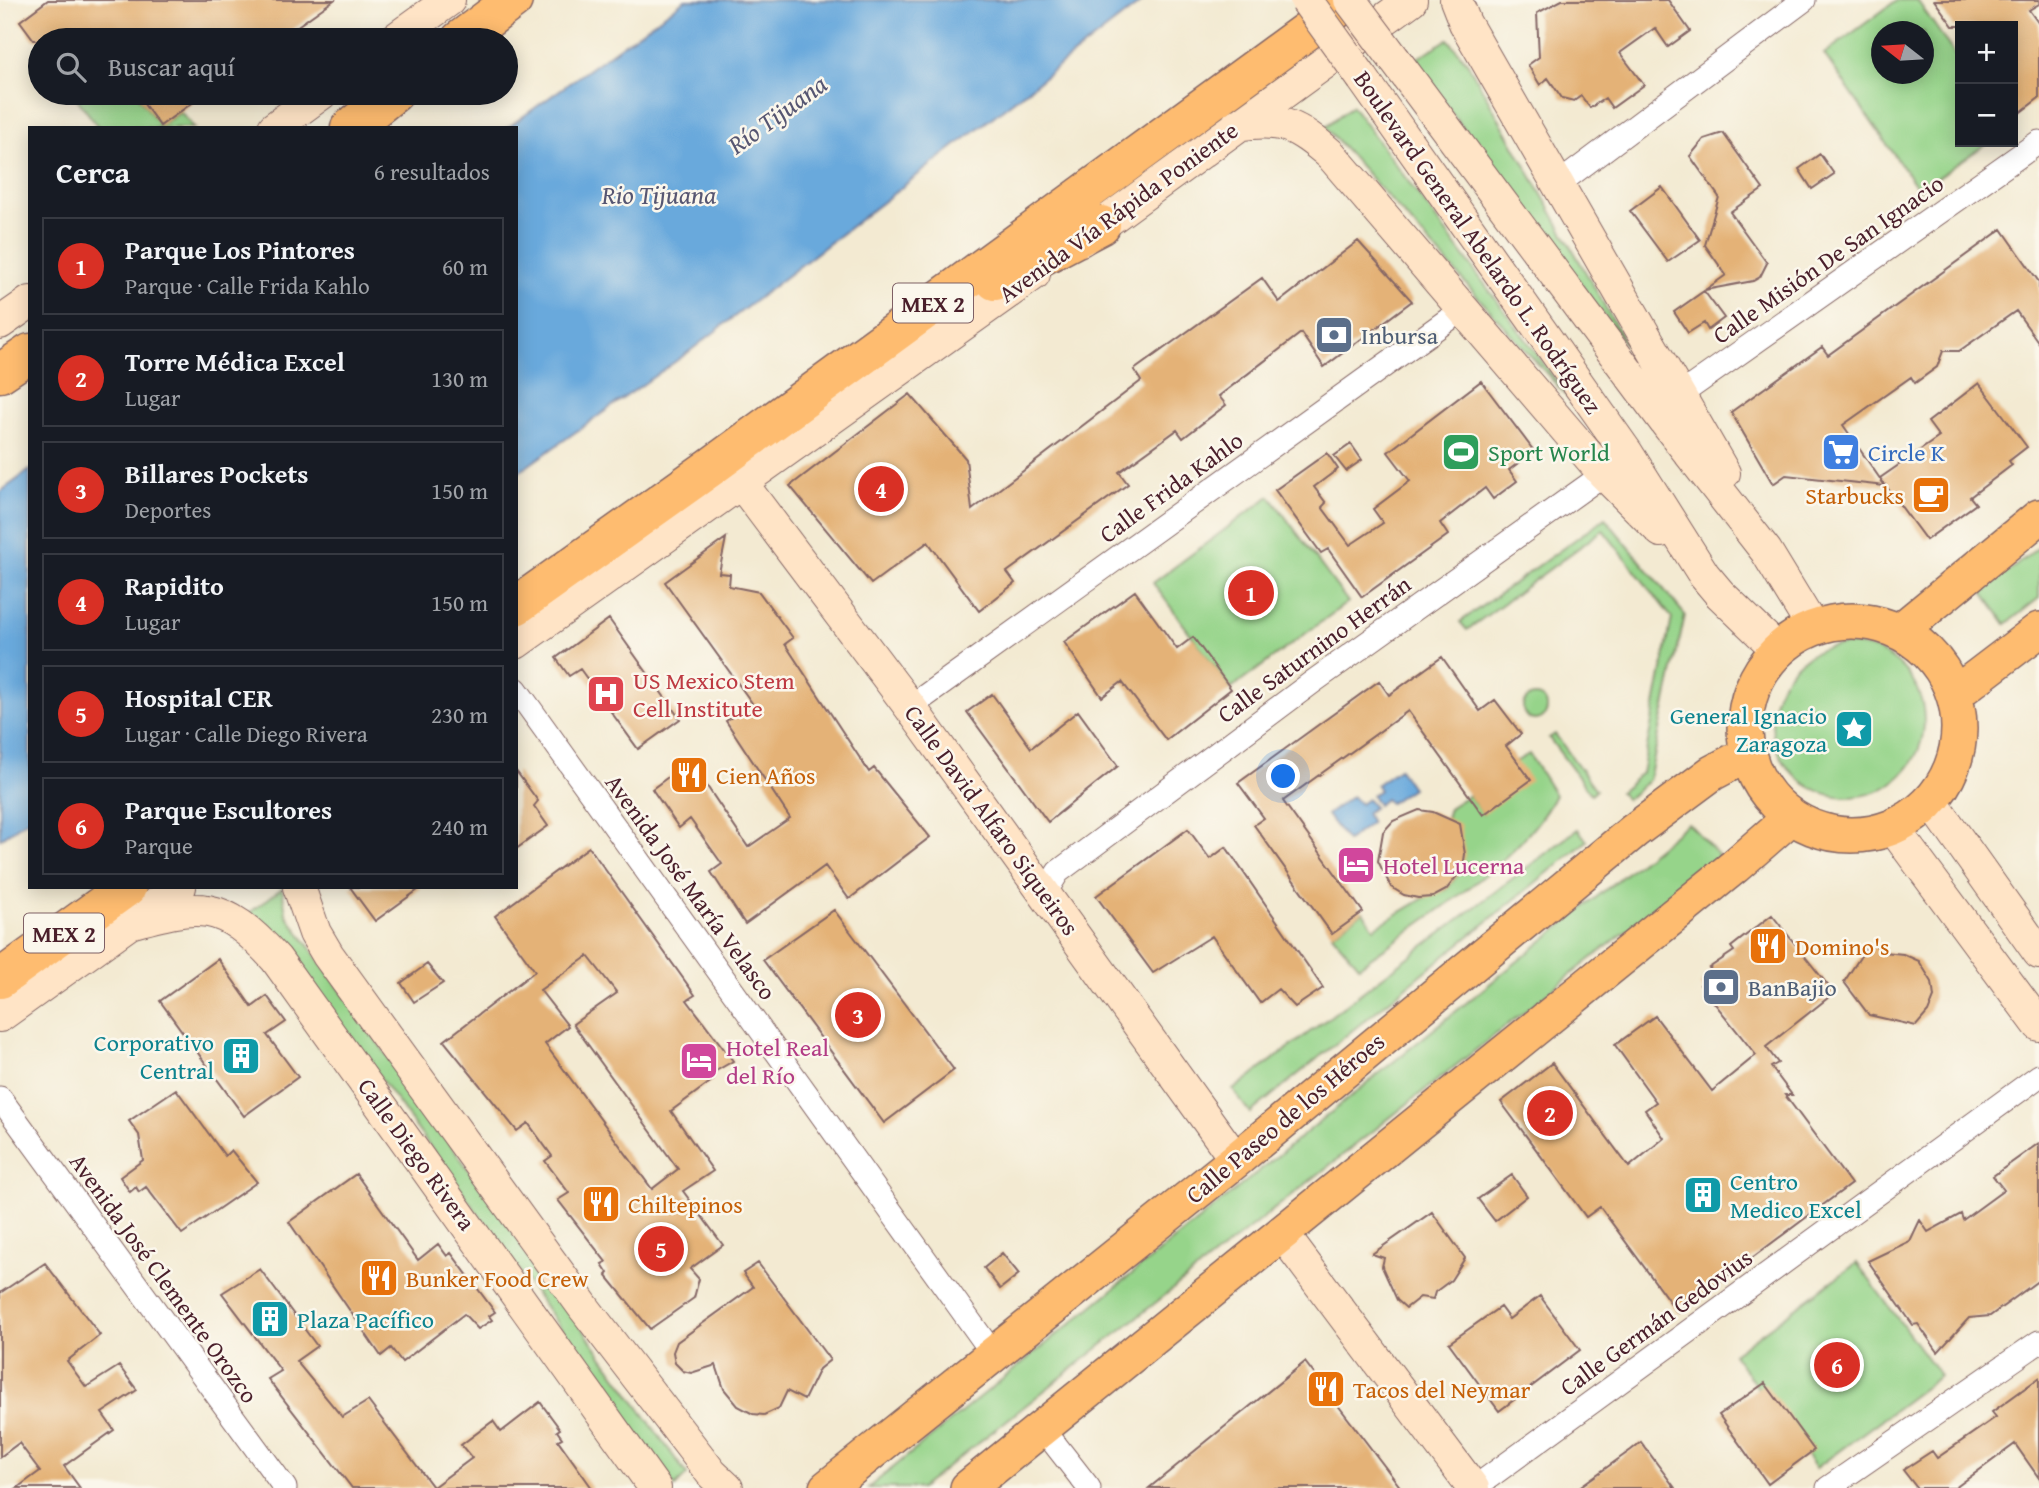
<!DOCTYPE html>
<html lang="es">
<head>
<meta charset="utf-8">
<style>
	body { margin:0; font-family:"Gentium Book Plus",serif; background:#242831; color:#f1f3f6 }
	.controls { position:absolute; right:21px; top:21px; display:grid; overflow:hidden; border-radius:0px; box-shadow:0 4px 18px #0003 }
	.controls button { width:63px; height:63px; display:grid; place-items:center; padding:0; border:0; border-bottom:2px solid #363941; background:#171b24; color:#f1f3f6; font:35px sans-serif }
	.compass { position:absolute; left:1871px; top:21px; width:63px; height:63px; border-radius:50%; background:#171b24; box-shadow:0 4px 18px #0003; rotate:287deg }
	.you { position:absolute; left:1284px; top:777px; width:24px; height:24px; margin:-18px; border:5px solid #fff; border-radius:50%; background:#1a73e8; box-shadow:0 0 0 10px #1a73e833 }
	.badge { display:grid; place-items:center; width:46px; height:46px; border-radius:50%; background:#d93025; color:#fff; font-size:23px; font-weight:700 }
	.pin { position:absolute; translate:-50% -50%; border:4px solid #fff; box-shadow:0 2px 7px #0006 }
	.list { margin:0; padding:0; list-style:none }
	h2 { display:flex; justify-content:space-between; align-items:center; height:91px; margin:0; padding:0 28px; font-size:30px }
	h2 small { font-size:23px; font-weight:400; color:#9ea1a6 }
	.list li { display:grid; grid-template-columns:46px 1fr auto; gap:21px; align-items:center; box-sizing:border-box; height:98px; margin:0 14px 14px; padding:0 14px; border:2px solid #363941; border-radius:0px }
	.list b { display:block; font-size:26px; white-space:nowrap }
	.list p { margin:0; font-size:23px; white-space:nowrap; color:#9ea1a6 }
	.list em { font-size:23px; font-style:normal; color:#9ea1a6 }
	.icon { flex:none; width:38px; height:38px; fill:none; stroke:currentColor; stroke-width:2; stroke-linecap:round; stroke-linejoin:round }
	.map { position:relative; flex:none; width:2039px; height:1488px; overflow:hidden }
	.search { position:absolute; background:#171b24; box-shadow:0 4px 18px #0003; left:28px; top:28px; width:490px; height:77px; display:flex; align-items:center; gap:18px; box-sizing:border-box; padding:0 24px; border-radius:38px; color:#9ea1a6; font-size:26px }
	.panel { position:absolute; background:#171b24; box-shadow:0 4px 18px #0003; left:28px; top:126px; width:490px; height:763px; border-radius:0px }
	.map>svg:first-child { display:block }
	.green { fill:#96d48a; stroke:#707a5a; stroke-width:2; fill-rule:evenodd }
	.water { fill:#69a9dc; stroke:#5a6484; stroke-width:2 }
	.building { fill:#e4b277; fill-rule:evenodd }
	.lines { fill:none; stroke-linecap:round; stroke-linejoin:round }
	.street-casing { stroke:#856665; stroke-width:25 }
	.secondary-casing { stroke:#856665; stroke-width:34 }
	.primary-casing { stroke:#856665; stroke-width:38 }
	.highway-casing { stroke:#856665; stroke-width:41 }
	.street { stroke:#fff; stroke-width:23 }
	.secondary { stroke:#ffe4c6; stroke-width:32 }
	.primary { stroke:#febc70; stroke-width:35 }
	.highway { stroke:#febc70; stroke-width:38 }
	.secondary-bridge-casing { stroke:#856665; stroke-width:34; stroke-linecap:butt }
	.secondary-bridge { stroke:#ffe4c6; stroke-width:32 }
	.labels { text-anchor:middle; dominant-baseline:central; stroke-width:5; stroke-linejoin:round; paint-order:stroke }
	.shield { fill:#fbf7ec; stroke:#7f6065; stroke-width:2 }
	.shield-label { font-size:23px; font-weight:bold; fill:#4a1f2b }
	.street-label { font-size:24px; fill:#4a1f2b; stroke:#fbf7ec }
	.service-label { font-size:24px; fill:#4e5e75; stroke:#fbf7ec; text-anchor:start }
	.leisure-label { font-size:24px; fill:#27864d; stroke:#fbf7ec; text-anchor:start }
	.shop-label { font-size:24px; fill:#366cbe; stroke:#fbf7ec; text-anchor:start }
	.food-label { font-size:24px; fill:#c56008; stroke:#fbf7ec; text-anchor:start }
	.health-label { font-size:24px; fill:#be3a42; stroke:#fbf7ec; text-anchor:start }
	.culture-label { font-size:24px; fill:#0d838f; stroke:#fbf7ec; text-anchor:end }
	.hotel-label { font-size:24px; fill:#b23c85; stroke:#fbf7ec; text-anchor:start }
	.water-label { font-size:26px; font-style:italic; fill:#565672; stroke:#fbf7ec }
</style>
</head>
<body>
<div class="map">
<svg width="2039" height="1488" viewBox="0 0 2039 1488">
	<rect width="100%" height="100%" fill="#fbf7ec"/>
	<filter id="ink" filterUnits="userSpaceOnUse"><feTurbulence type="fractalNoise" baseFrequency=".0143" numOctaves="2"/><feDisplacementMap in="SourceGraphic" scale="14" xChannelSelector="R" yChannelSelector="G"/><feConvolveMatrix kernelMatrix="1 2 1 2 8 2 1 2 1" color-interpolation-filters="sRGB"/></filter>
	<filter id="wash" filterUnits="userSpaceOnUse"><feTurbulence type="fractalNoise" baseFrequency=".00686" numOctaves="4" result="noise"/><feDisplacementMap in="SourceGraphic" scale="28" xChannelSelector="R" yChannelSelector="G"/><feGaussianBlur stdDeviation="1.57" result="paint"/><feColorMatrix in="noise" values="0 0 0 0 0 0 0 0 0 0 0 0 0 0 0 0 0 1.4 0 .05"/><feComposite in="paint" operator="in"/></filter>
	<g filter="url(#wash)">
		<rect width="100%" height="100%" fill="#f3ead2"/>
		<path class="green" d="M1897,0H1917L1960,62V142H1989L1919,190L1824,54ZM1882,32H1924V74H1882Z
			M1448,39L1467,62L1629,349L1413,61Z
			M80,93H136L160,126L181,112L194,128H99L75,96Z
			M1352,106L1574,404L1325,127Z
			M1270,496L1348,602L1231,689L1153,583Z
			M1605,518L1685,615L1649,780L1626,800L1620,792L1642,773L1672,618L1603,530L1467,630L1460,622Z
			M2039,547V598L2006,624L1983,592Z
			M1772 721a76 76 0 1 1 152 0a76 76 0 1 1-152 0Z
			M1523 708a12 12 0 1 1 24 0a12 12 0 1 1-24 0Z
			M1555,734L1596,790L1591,794L1549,738Z
			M1529,754L1555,795C1523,861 1420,922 1359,966L1332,934L1363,912L1374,928L1426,897L1446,890L1463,868L1456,827L1446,818L1449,808L1469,795L1483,814L1517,761Z
			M1688,823L1720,857L921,1488H868Z
			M1578,829L1587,841L1250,1113L1233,1090Z
			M282,888L286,914L687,1475L675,1487L270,925L248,914Z
			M1857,1263L1940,1376L1816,1468L1733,1354Z"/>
		<path class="water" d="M685,0H1144L686,354L516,474V128H507Z
			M30,470V818L0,839V492Z
			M1399,769L1412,788L1390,803L1385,799L1378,805L1372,795L1379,790L1376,785Z
			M1352,796L1360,804L1367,799L1374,807L1366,813L1371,823L1347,841L1327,815Z"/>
		<g id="blocks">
			<path class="building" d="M48,0H334L278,40H34L20,21Z
				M1562,0H1668L1690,31L1668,47L1655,28L1620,53L1644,85L1612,108L1605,98L1590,108L1581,96L1574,101L1562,98L1548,78L1540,85L1528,65L1539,57L1537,13Z
				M1934,0H2039V4L2029,10L2039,24V98L2013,118V26H1953Z
				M136,93H206L160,126Z
				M1723,133L1763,189L1730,212L1767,263L1760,277L1753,281L1705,290L1726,275L1705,245L1719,197L1690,156L1704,139Z
				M1820,154L1834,174L1812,189L1799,169Z
				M1662,187L1700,240L1668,262L1630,211Z
				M2002,229L2039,282V343L2016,311L1959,351H1943L1937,367L1915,383L1911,377L1843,425L1885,486L1786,475L1773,484L1731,412L1822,347L1828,355Z
				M1358,241L1412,301L1324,367L1301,333L1219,396L1226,405L1183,438L1177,430L1119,472L1128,484L1007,572L1015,583L979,611L928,542L871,584L790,486L910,394L966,459L972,510L1141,381L1134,370L1262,278L1279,302Z
				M1704,291L1724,318L1708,330L1704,323L1688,333L1674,312Z
				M1481,381L1534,451L1509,470L1517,481L1493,499L1485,488L1440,523L1448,535L1362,597L1328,549L1321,553L1275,490L1327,453L1338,469L1314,487L1326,503L1322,507L1350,545L1383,523L1373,509L1410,481L1388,452Z
				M1979,383L2027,447L2009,461L2012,465L1970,497L1976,504L1926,540L1880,478L1939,437L1928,422Z
				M1351,444L1362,460L1346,471L1334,456Z
				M726,538L719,573L730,574L729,586L759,592L793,638L785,644L869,772L874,768L930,837L849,899L825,866L745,924L711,872L722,864L690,819L679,828L652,789L690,761L748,847L790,818L726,721L752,703L665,582Z
				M1135,591L1177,649L1193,637L1231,689L1166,740L1122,682L1102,697L1064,642Z
				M609,619L680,719L638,749L580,669L569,676L556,658Z
				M1442,657L1480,711L1495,700L1521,734L1506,746L1531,780L1483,815L1408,711L1283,801L1363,912L1332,934L1254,825L1264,818L1238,783L1379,681L1389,695Z
				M992,694L1031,748L1078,711L1118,766L1048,822L967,712Z
				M516,771L538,801L534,806L548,826L516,849Z
				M1419,810L1433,812L1460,824L1465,854L1463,868L1446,890L1433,897L1418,898L1404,895L1391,887L1378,861L1383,832L1393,821Z
				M1188,829L1210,859L1226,847L1323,988L1295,1007L1278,989L1260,1003L1212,936L1153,973L1096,896Z
				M589,847L695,995L687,1000L733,1061L709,1075L713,1080L671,1111L713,1171L683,1191L723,1245L690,1269L699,1279L694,1298L650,1329L606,1275L608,1273L602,1264L606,1262L558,1200L569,1193L545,1161L552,1156L528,1123L517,1131L444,1041L535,971L495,916ZM588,956L617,993L573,1024L678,1169L652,1189L545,1044L568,1026L540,990Z
				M350,887H422L375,921Z
				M834,910L954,1070L884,1123L763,960Z
				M1772,915L1834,993L1766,1047L1778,1063L1771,1067L1792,1095H1785L1851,1184L1678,1313L1600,1207L1586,1217L1501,1102L1552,1063L1629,1167L1664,1138L1645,1110L1656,1102L1615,1045L1655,1016L1712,1091L1756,1055L1700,985L1714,973L1709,968L1734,951L1731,947Z
				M1877,945L1884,952L1903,954L1919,961L1932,982L1934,997L1928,1012L1916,1026L1869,1015L1844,982L1866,948Z
				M218,959L252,1007L267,996L286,1022L267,1035L298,1077L244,1116L160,1001Z
				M427,964L443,983L414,1002L401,983Z
				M176,1089L225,1156L231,1150L257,1182L182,1234L146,1187L139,1192L136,1187L130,1192L120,1177L143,1160L139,1135L129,1121Z
				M2039,1143V1280L1990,1316L1969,1318L1938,1352L1918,1324L1913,1325L1868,1261L1910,1241L1920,1220L1928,1232L1961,1214L1963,1220L2004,1190L1993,1176Z
				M356,1174L418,1260L438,1244L447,1256L451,1253L495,1312L489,1316L492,1320L478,1329L464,1314L402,1362L391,1348L381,1356L289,1222Z
				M1512,1175L1527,1196L1495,1221L1478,1199Z
				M1432,1212L1465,1258L1451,1280L1435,1292L1433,1299L1420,1297L1406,1308L1397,1300L1382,1267L1384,1258L1372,1254Z
				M1002,1253L1019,1274L1000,1289L984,1268Z
				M45,1263L100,1335L67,1361L86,1387L119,1366L137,1390L102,1413L114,1430L64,1466L80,1488H17L40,1471L19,1443L0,1457V1293Z
				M758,1263L830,1360L819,1369L804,1400L787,1391L779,1408L764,1415L753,1414L738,1406L724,1389L716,1365L691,1373L683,1371L675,1363L673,1352L677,1342L753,1287L743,1273Z
				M260,1269L317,1346L296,1361L342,1417L368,1401L433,1487L472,1458L461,1445L493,1421L501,1432L540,1402L560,1429L557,1431L562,1438L558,1440L592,1488H352L268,1379L281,1371L222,1293Z
				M1540,1296L1580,1350L1499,1411L1449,1343L1500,1307L1509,1319Z
				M1305,1362L1401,1488H1149L1233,1420Z
				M2039,1378V1478L2015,1444L1955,1488H1917L1903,1470L1932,1451L1937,1458L1996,1417L1992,1412Z
				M1765,1383L1814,1450L1768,1484L1719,1415Z
				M1641,1442L1675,1488H1578L1631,1450Z"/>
		</g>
	</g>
	<g filter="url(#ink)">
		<use href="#blocks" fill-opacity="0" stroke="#856665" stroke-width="2"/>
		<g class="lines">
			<g class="street-casing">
				<path id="street" d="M1557,185L1804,0
					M1681,394L2039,142
					M516,689L994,1355
					M910,707L1463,309
					M1045,893L1058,872L1314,681L1604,474
					M0,1098L285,1488
					M1043,1429L1089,1488
					M1474,1488L2039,1076
					M1828,1488L2039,1342"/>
			</g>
			<g class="secondary-casing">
				<path id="secondary" d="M1456,0L1465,23L1724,473
					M394,40L449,0
					M1395,60L1669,427L1766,551L1813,628
					M1363,79L1627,453L1704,575L1720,594L1778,650
					M1237,125C1283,117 1297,126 1331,155L1604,474L1661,531
					M274,128L322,93
					M1081,240L1411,0
					M0,323L30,302
					M742,484L910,707L1236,1160
					M516,643L1034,274
					M1931,801L2039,953
					M1893,828L2039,1025
					M299,887L315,933L328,955L585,1309L712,1474L727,1488
					M126,924C201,903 221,899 276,959L655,1488
					M0,1016L180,887
					M1281,1232L1473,1488"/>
			</g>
			<g class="primary-casing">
				<path id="primary" d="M1745 728a107 107 0 1 1 214 0a107 107 0 1 1-214 0Z
					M1900,631L2039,517
					M1955,694L2039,630
					M827,1488L1236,1160L1634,831L1712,773L1748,754
					M968,1488L1735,866L1791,817"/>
			</g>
			<g class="highway-casing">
				<path id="highway" d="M460,40L513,0
					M350,128L394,93
					M995,281L1101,225
					M0,373L30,353
					M516,606L711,467L1349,0
					M0,979L127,887"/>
			</g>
			<use href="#street" class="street"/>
			<use href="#secondary" class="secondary"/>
			<use href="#primary" class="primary"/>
			<use href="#highway" class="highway"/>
			<g class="secondary-bridge-casing">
				<path id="secondary-bridge" d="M1306,0L1363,79
					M1350,0L1395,60"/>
			</g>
			<use href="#secondary-bridge" class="secondary-bridge"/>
		</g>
	</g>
	<defs>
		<g id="bank-square" transform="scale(2.0125)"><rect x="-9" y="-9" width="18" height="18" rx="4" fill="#5c6f8a" stroke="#fbf7ec"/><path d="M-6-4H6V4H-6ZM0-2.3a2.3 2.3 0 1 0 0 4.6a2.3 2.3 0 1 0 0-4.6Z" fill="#fff"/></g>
		<g id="stadium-square" transform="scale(2.0125)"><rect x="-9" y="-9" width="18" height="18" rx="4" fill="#2e9e5b" stroke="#fbf7ec"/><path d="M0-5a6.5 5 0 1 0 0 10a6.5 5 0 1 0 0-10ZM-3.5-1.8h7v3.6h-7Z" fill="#fff"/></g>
		<g id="supermarket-square" transform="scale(2.0125)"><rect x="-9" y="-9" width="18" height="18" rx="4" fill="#3f7fe0" stroke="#fbf7ec"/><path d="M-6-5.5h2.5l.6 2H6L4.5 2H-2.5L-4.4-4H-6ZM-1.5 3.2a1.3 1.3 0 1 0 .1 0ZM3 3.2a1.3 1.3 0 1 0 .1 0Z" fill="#fff"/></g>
		<g id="cafe-square" transform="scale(2.0125)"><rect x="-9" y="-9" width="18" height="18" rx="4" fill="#e8710a" stroke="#fbf7ec"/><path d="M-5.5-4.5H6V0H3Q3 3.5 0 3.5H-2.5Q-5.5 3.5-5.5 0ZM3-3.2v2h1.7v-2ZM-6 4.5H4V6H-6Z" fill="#fff"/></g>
		<g id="hospital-square" transform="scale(2.0125)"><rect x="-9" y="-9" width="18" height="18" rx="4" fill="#e0444e" stroke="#fbf7ec"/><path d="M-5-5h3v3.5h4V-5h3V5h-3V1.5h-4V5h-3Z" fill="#fff"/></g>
		<g id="sight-square" transform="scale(2.0125)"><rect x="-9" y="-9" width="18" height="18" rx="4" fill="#0f9aa8" stroke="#fbf7ec"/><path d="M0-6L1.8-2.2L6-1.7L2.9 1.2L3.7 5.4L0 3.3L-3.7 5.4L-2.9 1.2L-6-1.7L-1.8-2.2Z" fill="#fff"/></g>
		<g id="restaurant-square" transform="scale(2.0125)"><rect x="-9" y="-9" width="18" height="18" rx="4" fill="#e8710a" stroke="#fbf7ec"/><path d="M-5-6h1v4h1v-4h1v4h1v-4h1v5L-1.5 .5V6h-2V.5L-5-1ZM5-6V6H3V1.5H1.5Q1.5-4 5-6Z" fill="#fff"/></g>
		<g id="hotel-square" transform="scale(2.0125)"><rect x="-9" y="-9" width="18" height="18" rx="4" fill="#d1479c" stroke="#fbf7ec"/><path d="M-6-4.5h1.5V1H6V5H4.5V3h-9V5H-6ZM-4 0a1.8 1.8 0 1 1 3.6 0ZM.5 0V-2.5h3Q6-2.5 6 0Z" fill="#fff"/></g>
		<g id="building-square" transform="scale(2.0125)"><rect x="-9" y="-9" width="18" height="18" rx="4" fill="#0f9aa8" stroke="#fbf7ec"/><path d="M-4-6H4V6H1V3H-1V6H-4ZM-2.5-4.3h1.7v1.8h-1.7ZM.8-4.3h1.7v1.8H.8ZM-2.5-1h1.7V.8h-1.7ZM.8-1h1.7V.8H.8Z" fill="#fff"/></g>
	</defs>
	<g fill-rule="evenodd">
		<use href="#bank-square" x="1334" y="335"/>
		<use href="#stadium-square" x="1461" y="452"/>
		<use href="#supermarket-square" x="1841" y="452"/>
		<use href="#cafe-square" x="1931" y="495"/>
		<use href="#hospital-square" x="606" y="694"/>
		<use href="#sight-square" x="1854" y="729"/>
		<use href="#restaurant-square" x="689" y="775"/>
		<use href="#hotel-square" x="1356" y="865"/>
		<use href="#restaurant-square" x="1768" y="946"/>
		<use href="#bank-square" x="1721" y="987"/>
		<use href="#building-square" x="241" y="1056"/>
		<use href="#hotel-square" x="699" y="1061"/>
		<use href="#building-square" x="1703" y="1195"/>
		<use href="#restaurant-square" x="601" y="1204"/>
		<use href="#restaurant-square" x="379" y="1278"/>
		<use href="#building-square" x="270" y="1319"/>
		<use href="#restaurant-square" x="1326" y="1389"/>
	</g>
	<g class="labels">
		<g class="shield">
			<rect x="893" y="283.5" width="80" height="39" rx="5"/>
			<rect x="24" y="913.5" width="80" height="39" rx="5"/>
		</g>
		<g class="shield-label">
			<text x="933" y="303">MEX 2</text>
			<text x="64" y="933">MEX 2</text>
		</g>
		<g class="street-label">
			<text transform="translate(1118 212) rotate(-36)">Avenida Vía Rápida Poniente</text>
			<text transform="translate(1478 242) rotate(55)">Boulevard General Abelardo L. Rodríguez</text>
			<text transform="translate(1828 259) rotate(-35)">Calle Misión De San Ignacio</text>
			<text transform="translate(1171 487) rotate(-36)">Calle Frida Kahlo</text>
			<text transform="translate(1314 649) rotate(-36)">Calle Saturnino Herrán</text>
			<text transform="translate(992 820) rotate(54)">Calle David Alfaro Siqueiros</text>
			<text transform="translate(691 887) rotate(54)">Avenida José María Velasco</text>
			<text transform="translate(1285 1118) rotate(-40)">Calle Paseo de los Héroes</text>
			<text transform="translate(417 1154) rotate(54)">Calle Diego Rivera</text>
			<text transform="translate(164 1278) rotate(54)">Avenida José Clemente Orozco</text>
			<text transform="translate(1656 1322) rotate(-36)">Calle Germán Gedovius</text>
		</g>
		<g class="service-label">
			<text x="1361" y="335">Inbursa</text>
			<text x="1748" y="987">BanBajio</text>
		</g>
		<g class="leisure-label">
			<text x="1488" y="452">Sport World</text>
		</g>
		<g class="shop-label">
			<text x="1868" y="452">Circle K</text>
		</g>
		<g class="food-label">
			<text x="1904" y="495" text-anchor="end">Starbucks</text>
			<text x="716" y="775">Cien Años</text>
			<text x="1795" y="946">Domino's</text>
			<text x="628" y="1204">Chiltepinos</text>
			<text x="406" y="1278">Bunker Food Crew</text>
			<text x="1353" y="1389">Tacos del Neymar</text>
		</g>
		<g class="health-label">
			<text x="633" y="680">US Mexico Stem<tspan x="633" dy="28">Cell Institute</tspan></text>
		</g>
		<g class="culture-label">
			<text x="1827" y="715">General Ignacio<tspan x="1827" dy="28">Zaragoza</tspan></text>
			<text x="214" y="1042">Corporativo<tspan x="214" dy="28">Central</tspan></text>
			<text x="1730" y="1181" text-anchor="start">Centro<tspan x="1730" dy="28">Medico Excel</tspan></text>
			<text x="297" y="1319" text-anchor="start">Plaza Pacífico</text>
		</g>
		<g class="hotel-label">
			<text x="1383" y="865">Hotel Lucerna</text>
			<text x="726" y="1047">Hotel Real<tspan x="726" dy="28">del Río</tspan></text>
		</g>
		<g class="water-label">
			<text transform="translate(777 114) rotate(-36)">Río Tijuana</text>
			<text x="659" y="194">Rio Tijuana</text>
		</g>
	</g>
</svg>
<div class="controls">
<button>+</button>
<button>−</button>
</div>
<svg class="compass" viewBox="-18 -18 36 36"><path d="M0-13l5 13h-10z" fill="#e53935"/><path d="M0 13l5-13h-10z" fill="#9ea1a6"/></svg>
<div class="you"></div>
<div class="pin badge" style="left:1251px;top:593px">1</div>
<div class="pin badge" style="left:1550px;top:1113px">2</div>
<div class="pin badge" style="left:858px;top:1015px">3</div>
<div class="pin badge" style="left:881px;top:489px">4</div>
<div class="pin badge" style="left:661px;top:1249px">5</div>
<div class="pin badge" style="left:1837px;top:1365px">6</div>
<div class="search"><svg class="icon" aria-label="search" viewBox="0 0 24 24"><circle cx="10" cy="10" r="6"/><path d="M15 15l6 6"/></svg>Buscar aquí</div>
<section class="panel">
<h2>Cerca<small>6 resultados</small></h2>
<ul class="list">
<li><span class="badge">1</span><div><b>Parque Los Pintores</b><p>Parque · Calle Frida Kahlo</p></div><em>60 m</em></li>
<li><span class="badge">2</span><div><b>Torre Médica Excel</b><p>Lugar</p></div><em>130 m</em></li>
<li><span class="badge">3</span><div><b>Billares Pockets</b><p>Deportes</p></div><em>150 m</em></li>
<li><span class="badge">4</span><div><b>Rapidito</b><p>Lugar</p></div><em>150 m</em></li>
<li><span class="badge">5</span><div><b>Hospital CER</b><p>Lugar · Calle Diego Rivera</p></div><em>230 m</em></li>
<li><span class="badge">6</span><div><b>Parque Escultores</b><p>Parque</p></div><em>240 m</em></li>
</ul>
</section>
</div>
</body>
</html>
